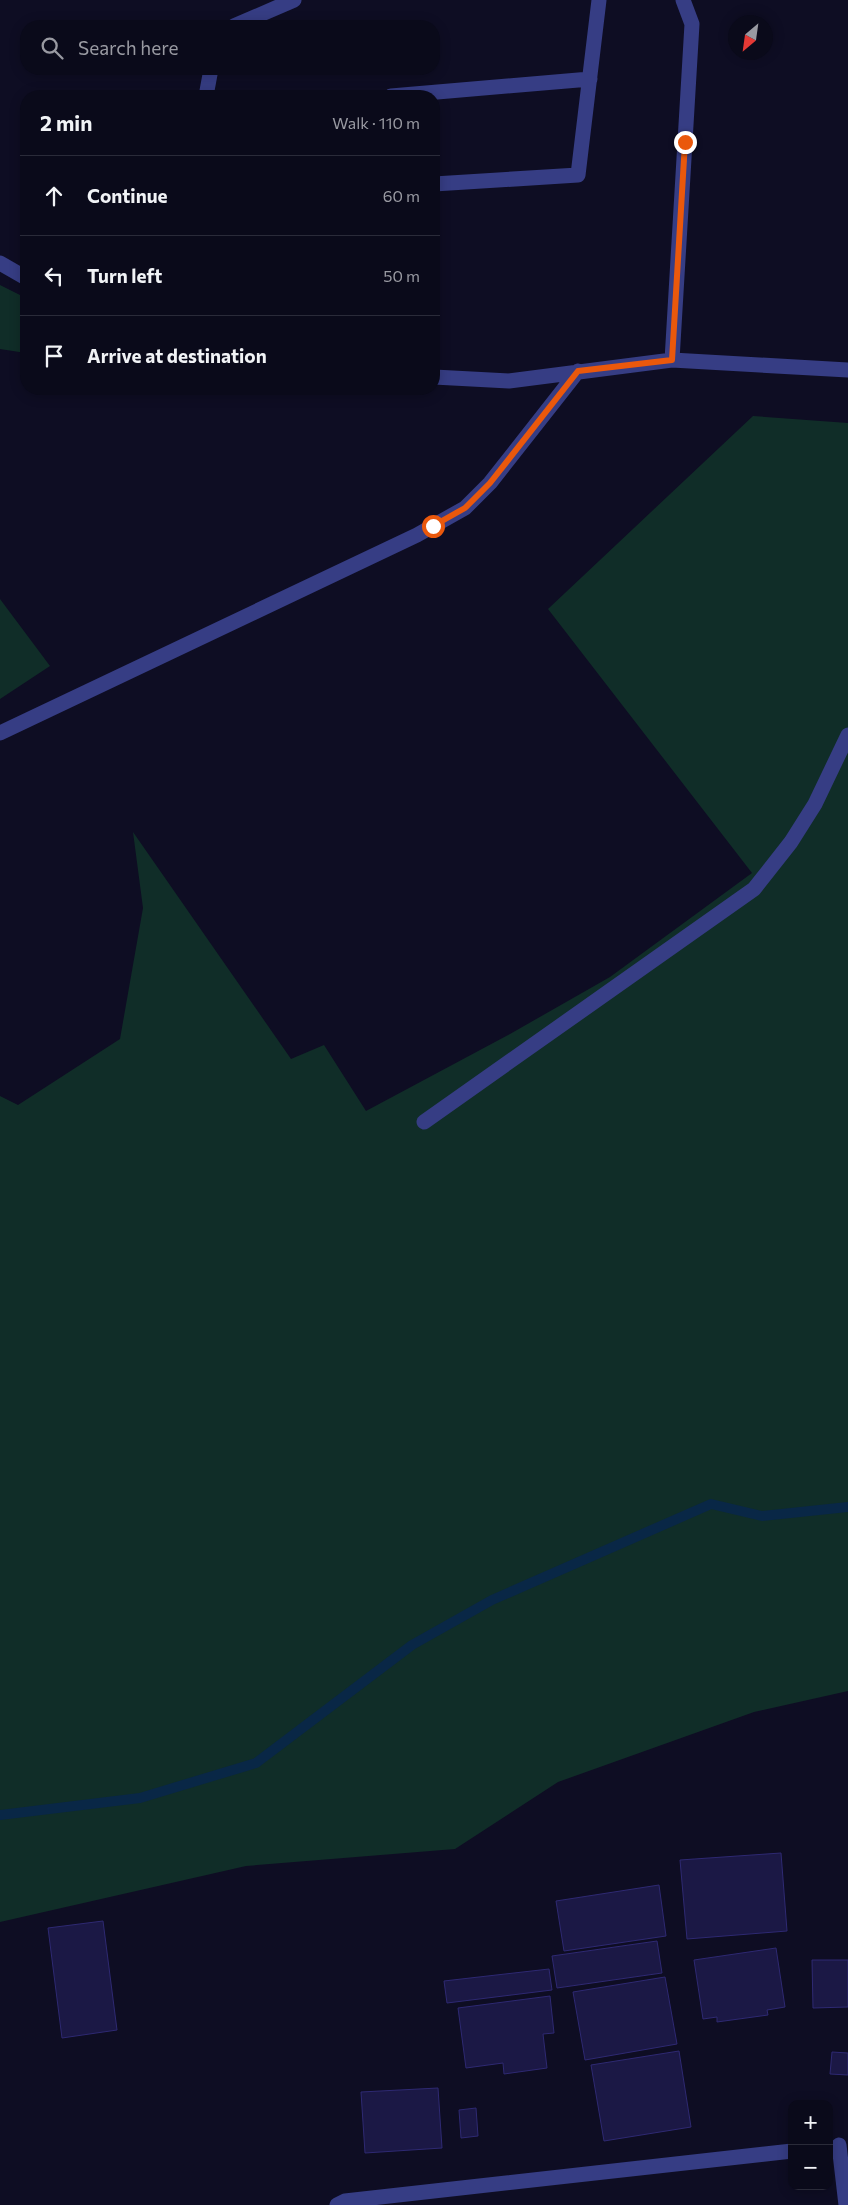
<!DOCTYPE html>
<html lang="en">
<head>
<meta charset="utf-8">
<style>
	body { margin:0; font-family:Commissioner,sans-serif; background:#131323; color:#f1f3f6 }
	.controls { position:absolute; right:15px; bottom:15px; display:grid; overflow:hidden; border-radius:10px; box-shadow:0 2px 12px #0003 }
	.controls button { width:45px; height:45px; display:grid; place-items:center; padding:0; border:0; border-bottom:1px solid #2a2b39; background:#0a0a1a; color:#f1f3f6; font:25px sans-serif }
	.compass { position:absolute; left:728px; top:15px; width:45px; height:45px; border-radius:50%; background:#0a0a1a; box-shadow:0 2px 12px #0003; rotate:209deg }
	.stop { position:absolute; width:15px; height:15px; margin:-11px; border:4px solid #ea580c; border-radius:50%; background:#fff }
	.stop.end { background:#ea580c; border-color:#fff; box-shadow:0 1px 5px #0008 }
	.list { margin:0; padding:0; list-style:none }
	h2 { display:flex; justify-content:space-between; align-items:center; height:65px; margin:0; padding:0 20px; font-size:21px }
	h2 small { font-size:16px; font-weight:400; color:#999aa2 }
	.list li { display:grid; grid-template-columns:32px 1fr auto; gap:15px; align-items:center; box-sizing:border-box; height:80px; padding:0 20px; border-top:1px solid #2a2b39 }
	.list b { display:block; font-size:19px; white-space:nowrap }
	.list em { font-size:16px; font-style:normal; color:#999aa2 }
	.icon { flex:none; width:28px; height:28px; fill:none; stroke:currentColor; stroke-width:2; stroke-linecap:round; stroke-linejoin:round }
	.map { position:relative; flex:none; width:848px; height:2205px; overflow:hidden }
	.search { position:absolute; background:#0a0a1a; box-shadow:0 2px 12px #0003; left:20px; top:20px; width:420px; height:55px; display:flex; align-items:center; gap:12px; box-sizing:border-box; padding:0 18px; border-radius:20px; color:#999aa2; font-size:19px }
	.panel { position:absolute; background:#0a0a1a; box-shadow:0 2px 12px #0003; left:20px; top:90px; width:420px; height:305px; border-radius:20px }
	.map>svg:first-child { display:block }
	.green { fill:#102d28 }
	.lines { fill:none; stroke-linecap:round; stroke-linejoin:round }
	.stream { stroke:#092746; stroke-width:10 }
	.building { fill:#1b1845; stroke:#2e2972 }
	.minor { stroke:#363d84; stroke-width:15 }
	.route { stroke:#ea580c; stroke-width:6 }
</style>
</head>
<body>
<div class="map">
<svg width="848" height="2205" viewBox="0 0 848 2205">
	<rect width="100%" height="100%" fill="#0e0d23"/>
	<path class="green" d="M0,285L26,298V353L0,349Z
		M753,416L848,423V1691L754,1712L558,1782L455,1849L246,1866L0,1922V1096L18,1105L120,1039L143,908L133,832L291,1059L324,1045L366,1111L510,1034L610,977L752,873L548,609Z
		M0,599L50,666L0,699Z"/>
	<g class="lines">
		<path class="stream" d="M0,1815L140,1798L256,1763L412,1645L492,1600L711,1504L762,1516L848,1507"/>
	</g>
	<path class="building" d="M781,1853L787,1931L687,1939L680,1860Z
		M659,1885L666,1936L564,1951L556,1901Z
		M103,1921L117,2030L62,2038L48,1928Z
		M657,1941L662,1973L557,1988L552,1956Z
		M776,1948L785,2007L767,2010L768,2015L717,2022V2017L703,2019L694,1960Z
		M812,1960H848V2007L813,2008Z
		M549,1969L552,1990L447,2003L444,1981Z
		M665,1977L677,2044L585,2060L573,1992Z
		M550,1996L554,2033L543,2034L547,2068L504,2074L503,2063L466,2068L458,2008Z
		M679,2051L691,2127L604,2141L591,2065Z
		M832,2052L848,2053V2075L830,2074Z
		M438,2088L442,2148L365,2153L361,2092Z
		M476,2108L478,2136L461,2138L459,2110Z"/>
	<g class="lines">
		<path class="minor" d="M234,26L294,0
			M206,96L211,69
			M391,96L590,79
			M434,184L578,175L599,0
			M0,263L26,278
			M672,360L692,24L683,0
			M434,377L509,381L672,360L848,370
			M0,733L417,535L465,508L490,483L578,371
			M424,1122L754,889L791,842L815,804L848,735
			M839,2145L846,2205
			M337,2205L345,2201L792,2151"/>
	</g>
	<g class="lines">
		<path class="route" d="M433,526L465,508L490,483L578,371L672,360L685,142"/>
	</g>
</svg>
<div class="controls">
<button>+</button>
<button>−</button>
</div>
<svg class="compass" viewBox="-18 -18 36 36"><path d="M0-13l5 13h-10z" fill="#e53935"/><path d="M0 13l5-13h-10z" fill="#999aa2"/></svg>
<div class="stop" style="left:433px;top:526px"></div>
<div class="stop end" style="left:685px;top:142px"></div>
<div class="search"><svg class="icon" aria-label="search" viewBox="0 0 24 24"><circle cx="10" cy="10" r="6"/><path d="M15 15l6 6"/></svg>Search here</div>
<section class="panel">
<h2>2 min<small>Walk · 110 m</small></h2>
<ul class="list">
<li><svg class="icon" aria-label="ahead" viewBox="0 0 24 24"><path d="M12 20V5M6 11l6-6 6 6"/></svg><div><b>Continue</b></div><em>60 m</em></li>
<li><svg class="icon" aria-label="left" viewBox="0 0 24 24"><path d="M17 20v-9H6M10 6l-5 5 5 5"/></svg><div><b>Turn left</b></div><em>50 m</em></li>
<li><svg class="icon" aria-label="arrive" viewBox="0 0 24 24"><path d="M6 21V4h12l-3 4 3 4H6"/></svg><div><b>Arrive at destination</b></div></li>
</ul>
</section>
</div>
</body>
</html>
